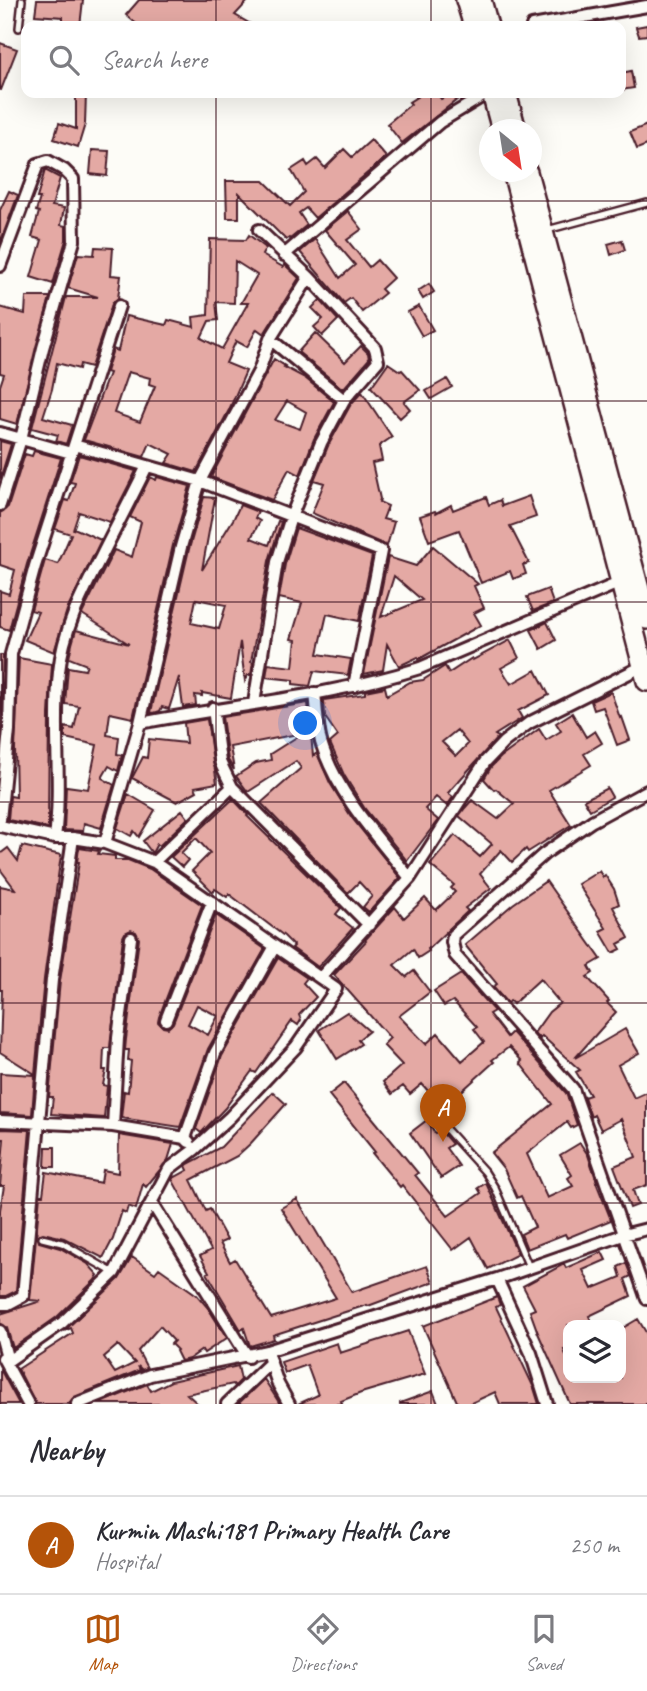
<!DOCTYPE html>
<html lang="en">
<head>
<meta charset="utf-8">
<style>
	body { margin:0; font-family:Caveat,sans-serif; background:#f7f7f7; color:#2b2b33 }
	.controls { position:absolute; right:21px; bottom:21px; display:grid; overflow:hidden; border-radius:14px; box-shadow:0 7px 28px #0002 }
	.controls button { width:63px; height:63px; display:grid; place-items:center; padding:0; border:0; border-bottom:2px solid #e1e1e2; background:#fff; color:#2b2b33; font:35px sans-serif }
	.compass { position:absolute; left:479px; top:119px; width:63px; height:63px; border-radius:50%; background:#fff; box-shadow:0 7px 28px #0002; rotate:150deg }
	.you { position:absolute; left:306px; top:724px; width:24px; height:24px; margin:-18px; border:5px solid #fff; border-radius:50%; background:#1a73e8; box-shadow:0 0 0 10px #1a73e833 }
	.badge { display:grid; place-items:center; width:46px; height:46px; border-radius:50%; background:#b45309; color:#fff; font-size:23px; font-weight:700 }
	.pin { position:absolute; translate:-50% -58px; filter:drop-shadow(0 2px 4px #0008) }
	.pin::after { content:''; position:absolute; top:37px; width:24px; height:21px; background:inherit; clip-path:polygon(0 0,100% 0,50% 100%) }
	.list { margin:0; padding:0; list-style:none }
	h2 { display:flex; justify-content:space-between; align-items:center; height:91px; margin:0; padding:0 28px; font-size:30px }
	h2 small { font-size:23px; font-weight:400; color:#7c7c81 }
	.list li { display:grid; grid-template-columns:46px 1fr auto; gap:21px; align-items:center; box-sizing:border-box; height:98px; padding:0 28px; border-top:2px solid #e1e1e2 }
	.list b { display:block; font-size:26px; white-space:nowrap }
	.list p { margin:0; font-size:23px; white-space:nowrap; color:#7c7c81 }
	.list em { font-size:23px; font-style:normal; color:#7c7c81 }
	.icon { flex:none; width:38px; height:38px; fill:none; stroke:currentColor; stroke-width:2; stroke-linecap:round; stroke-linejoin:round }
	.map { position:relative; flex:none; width:647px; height:1404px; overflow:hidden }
	.search { position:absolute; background:#fff; box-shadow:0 7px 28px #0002; left:21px; right:21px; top:21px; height:77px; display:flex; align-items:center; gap:18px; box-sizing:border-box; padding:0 24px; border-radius:14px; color:#7c7c81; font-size:26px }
	.sheet { height:189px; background:#fff }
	nav { display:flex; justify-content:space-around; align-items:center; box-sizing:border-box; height:98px; border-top:2px solid #e1e1e2; background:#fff; font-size:19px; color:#7c7c81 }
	nav a { display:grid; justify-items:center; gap:4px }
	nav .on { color:#b45309 }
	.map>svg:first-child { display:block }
	.building { fill:#e4a9a4; stroke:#4a1f2b; stroke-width:2; fill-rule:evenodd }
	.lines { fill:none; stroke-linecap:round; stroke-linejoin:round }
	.lane-casing { stroke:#4a1f2b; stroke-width:10 }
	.street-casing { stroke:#4a1f2b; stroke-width:16 }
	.highway-casing { stroke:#4a1f2b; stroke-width:24 }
	.lane { stroke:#fdfcf7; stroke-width:5 }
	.street { stroke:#fdfcf7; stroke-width:10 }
	.highway { stroke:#fdfcf7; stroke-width:19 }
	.grid { fill:none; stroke:#4a1f2b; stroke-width:2; stroke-opacity:0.55 }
</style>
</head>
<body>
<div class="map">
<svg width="647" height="1404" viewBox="0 0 647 1404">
	<rect width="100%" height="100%" fill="#fdfcf7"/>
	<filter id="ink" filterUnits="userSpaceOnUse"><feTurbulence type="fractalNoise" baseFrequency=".0143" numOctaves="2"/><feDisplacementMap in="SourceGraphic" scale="14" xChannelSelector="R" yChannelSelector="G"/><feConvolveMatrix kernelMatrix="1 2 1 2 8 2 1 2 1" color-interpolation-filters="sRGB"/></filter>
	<g filter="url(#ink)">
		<path class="building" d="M37,0H83L80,26H63V17L35,15Z
			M139,0H249L235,15L254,26H139L126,15Z
			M647,25V35L639,36L636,27Z
			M0,43L17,49L1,90H0Z
			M631,71L634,88L621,90V73Z
			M76,93H86L85,124L78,147L54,139L59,123L76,129Z
			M423,93H437L441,99L454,93L458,99L402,143L387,124L411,104L409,102Z
			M647,125V145L637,149L630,132Z
			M371,140L386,157L315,218L306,208L299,213L307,225L290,239L289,238L286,240L239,193V218H227L226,181H264L290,206L304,192L291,170L305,161L308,166L317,159L325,168L344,149L352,157Z
			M92,150L109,151L107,176L90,174Z
			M45,170L60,178L52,206L64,208L61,225L66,226V240L53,284L31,277L42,240L32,237L39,212L36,211L40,198H37Z
			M9,191L18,195L0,243V210Z
			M348,211L362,229L347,240L369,267L377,260L393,278L381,289L385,293L362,312L351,298L344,303L300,252L315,239L340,278L355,265L325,230Z
			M249,235L266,248L262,255L283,267L285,265L299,278L264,334L257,329L247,347L236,341L226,363L246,371L229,410L196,472L166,463L172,454L150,443L144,457L84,440L109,373L106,372L113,349L118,351L126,316L166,325L168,320L194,327L193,317L208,315L210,239L246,240ZM235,261L257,275L241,303H248L222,349L201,338L209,321L218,320L216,302L234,303ZM128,372L150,378L149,384L155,386L140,422L114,413Z
			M622,240L625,250L611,255L608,244Z
			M95,247L113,248L111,275L121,276L118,298L112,304L91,367L80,364L79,369L57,363L52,389L43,417L72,425L66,444L56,441L58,435L32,428L66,297H98L68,288L78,254L94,255Z
			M429,284L434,292L423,299L418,291Z
			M26,297H50L17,424L0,419V386L4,374L0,373V307L25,314Z
			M320,300L338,320L322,336L314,327L323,319L312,308Z
			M419,306L433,330L422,336L408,312Z
			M315,333L345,362L361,346L368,353L369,359L343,389L298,352Z
			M274,359L285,366L284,367L305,378L334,402L314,439L300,475L289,469L272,500L211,477ZM287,401L306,412L300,429L275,420Z
			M388,363L400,371L402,370L420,390L404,402L410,409L400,418L371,387Z
			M447,379L452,387L431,399L426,391Z
			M362,392L392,437L379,446L382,461L372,463L380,499L379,502L388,506L383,519L394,522L387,546L312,513L324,483L314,480L328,446L351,404Z
			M0,441L11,444L0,479Z
			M34,451L61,458L27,564L9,630L0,627V591L9,594L15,570L0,565V513L8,507L25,454L32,456Z
			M79,455L136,471L110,522L79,512L73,530L74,528L101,540L67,610L54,652L25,640L38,612L31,610L45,560L58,564L71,534L55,529L65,500L69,501L75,483L70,482Z
			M150,477L156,480L157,477L190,486L173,545L133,718L110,713L107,735L119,737L117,754L122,755L118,771L109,766L102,778L114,785L101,828L84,823L83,831L64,830L66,786L88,789L97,745L65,738V727L74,729L79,706L65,704L68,667L85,670L87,665L69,658L72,644L76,630L129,644L82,614L114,550L132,557L141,522L130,517Z
			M529,496L536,517L510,526L529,563L523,565L526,574L513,579L510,571L481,583L459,530L429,541L420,516L435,511L436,513L451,505L453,510L486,497L489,505L500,500L502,506Z
			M204,497L215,498L202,570L234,518L240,505L258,512L255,518L260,521L251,538L269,545L278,521L281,522L269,561L251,662L253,663L251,675H248L245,681L240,642L231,698L202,693V696L195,695L196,705L183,707L179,677L169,709L162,707L160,711L154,713L151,712L189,549ZM196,599L226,605L219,629L191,623Z
			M296,528L372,556L359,621L327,614L324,627L318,654L351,659L348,675L314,671L310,686L293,684V680L266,677L268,664L293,667L296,640L291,639L302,603L279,598L285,564Z
			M433,546L478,584L474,586L484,608L474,613L481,625L419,659L418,657L399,666L387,644L383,670L364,674L388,557L416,566ZM394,576L422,600L381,617Z
			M548,589L553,603L533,611L527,597Z
			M547,622L556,640L541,649L531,630Z
			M510,640L519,658L501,668L511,684L536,670L549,695L518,711L522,718L495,735L498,737L448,793L453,797L447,806L436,797L425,809L438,820L407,861L365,809L344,775L330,743L338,736L325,717L324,700L365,694V691L385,687L387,695L410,682L423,680L445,666L449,673L472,658L473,660ZM457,730L468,744L456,756L442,742Z
			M0,655H3L0,741Z
			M19,658L52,664L49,714L48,828L8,820L10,796L16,797L15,749Z
			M611,692L620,718L622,717L630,740L617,745L603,707L594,710L591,701Z
			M308,703L313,756L317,753L330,783L352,818L400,878L369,912L363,907L372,896L359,882L348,893L261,803L301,768L296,761L248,792L236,776L256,763L271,760L270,754L303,733L230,747L234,770L228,760L222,717Z
			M572,713L586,737L595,731L602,743L584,754L591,765L549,790L571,825L528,852L526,849L512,862L501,850L480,874L491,888L465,908L468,911L428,949L429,951L418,958L413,949L394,965L406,977L414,971L430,992L399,1016L426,1044L438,1033L462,1061L484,1042L474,1029L477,1027L453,1001L444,1006L434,991L461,974L494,1011L489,1014L507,1037L512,1032L566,1093L577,1125L571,1128L567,1122L527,1154L547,1198L573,1186L568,1178L572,1175L560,1155L580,1143L588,1155L597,1182H596L611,1220L567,1238L565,1234L527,1249L521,1234L535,1227L521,1196L517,1198L504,1169L491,1153L552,1104L520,1063L522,1061L509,1047L492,1060L494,1062L443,1108L422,1084L410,1094L403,1086L392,1094L383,1082L402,1065L383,1045L390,1038L334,975L366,941L365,940L395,907L404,918L425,898L436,910L455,892L451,888L454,885L430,865L455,835L480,857L492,844L459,816L465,808L472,800L498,819L514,804L496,789L494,790L484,779L491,767L501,757L539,729L546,740L561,731L556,723Z
			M207,719L217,783L195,787L197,791L177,802L132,778L143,757L147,758L149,739L186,743L184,723Z
			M607,788L612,797L590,810L584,800Z
			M128,794L155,810L139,837L134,831L131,836L117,828Z
			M233,799L248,815L247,816L341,908L336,914L353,928L318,967L292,948L294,946L284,936L229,894L227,897L215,889L213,892L192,871L210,853L196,838L181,853L188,860L182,867L171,857Z
			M182,810L188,818L159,846L157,844L152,853L143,841Z
			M22,846L61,855L44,979L35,1074L0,1052L2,990H0V886L15,889L0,869V854L8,848L18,861Z
			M79,848L99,851L98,854L115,856V860H128L150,869L202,905L159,1017L158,1022L163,1027L168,1028L173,1023L216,915L265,949L208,1049L180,1127L121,1118L124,1091L128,1092L131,1061L128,1060L129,1050H125L126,1039L139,939L136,932L131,930L125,933L123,937L110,1048H104L103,1070H106L103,1085L107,1086L104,1118L51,1114L53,1097H49L60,981L79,862H77ZM197,1005L218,1016L208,1035L188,1024Z
			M599,871L603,877L605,875L614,889L619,904L613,907L629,938L618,944L621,949L613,953L600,931L606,928L578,884Z
			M546,881L601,959L589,966L593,973L587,977L609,1001L607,1003L616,1012L575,1058L625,1029L639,1053L618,1065L634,1098L647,1092V1185L633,1190L638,1205L630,1208L614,1166L636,1157L621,1119L601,1130L594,1115L591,1117L584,1097L590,1095L576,1072L580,1070L542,1036L540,1039L534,1033L549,1012L560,1003L540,979L513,1004L510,1001L507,1003L493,987L497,984L465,945L513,904Z
			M278,958L307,978L303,983L316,997L299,1015L301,1020L298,1025L292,1021L256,1073L252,1071L225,1108L201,1133L196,1129L222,1056Z
			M347,1012L369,1031L358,1040L361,1044L337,1059L319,1030Z
			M0,1073L35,1075L32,1115L0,1113Z
			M344,1083L418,1173L415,1175L448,1216L481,1193L478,1188L486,1183L518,1254L488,1269L471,1237L453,1250L402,1185L400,1187L372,1153L375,1152L329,1095Z
			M273,1092L286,1104L251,1143L237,1156L191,1180L206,1211L210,1209L227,1240L220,1243L230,1262L235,1259L271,1318L336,1298L281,1208L297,1199L352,1292L427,1266L433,1282L368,1306L367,1305L273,1335L274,1339L250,1346L244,1328L241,1330L207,1273L209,1272L200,1256L211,1250L172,1179L188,1170L186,1166L188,1164L221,1147Z
			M427,1120L435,1133L440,1130L452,1144L446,1148L459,1166L441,1178L410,1133Z
			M0,1129L30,1130L16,1291L6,1296H0V1210L4,1186H0L4,1139H0Z
			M119,1135L173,1144L168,1160L146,1187L143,1184L136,1209L128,1206L126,1213L122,1211L113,1239L103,1258L64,1238L43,1233L38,1235L39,1242L60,1248L88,1264L98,1275L95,1280L57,1317L13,1348L7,1328L0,1323V1314L41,1301L30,1300L40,1195H43L46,1172L101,1183L103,1170L118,1173Z
			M46,1147H55V1167H45Z
			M602,1252L606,1260L583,1270L592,1289L621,1277L618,1267L626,1263L631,1276L625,1279L631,1296L589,1316L593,1325H568V1349L564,1350L568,1360V1378H621V1329L638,1319L647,1334V1404H570L538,1333L530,1311L535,1309L523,1286L564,1264L566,1268Z
			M132,1257L155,1273L159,1268L197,1295L208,1308L227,1338L204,1353L202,1350L189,1359L181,1361L176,1351L177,1350L171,1344L174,1341L160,1326L138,1351L147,1368L142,1370L138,1366L140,1370L74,1397L69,1404H36L18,1369L73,1333L71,1328L64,1331L119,1279ZM118,1345L135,1363L115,1373L104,1357Z
			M497,1297L500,1305L496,1307L534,1388L539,1404H500L495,1392L469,1404H458L423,1326Z
			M408,1331L425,1374L361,1393L341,1401L342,1404H298L318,1395L307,1365L285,1373L281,1362L337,1343L340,1353Z
			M238,1366L241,1380L235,1386L233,1384L187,1394L198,1404H98L147,1384L151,1391L171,1381Z
			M0,1369L19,1404H0Z
			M264,1379L280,1404H238Z
			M433,1391L438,1404H400V1403Z"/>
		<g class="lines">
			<g class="lane-casing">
				<path id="lane" d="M19,28L22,0
					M547,230L647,203
					M427,1108L485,1172L495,1188L529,1267
					M42,1238L62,1243L114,1273"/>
			</g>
			<g class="street-casing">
				<path id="street" d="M532,26L647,6
					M284,255L440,122L488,93
					M0,266L38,164L48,161L64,170L73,179L74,241L43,348L21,439L0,505
					M270,339L344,400
					M0,433L71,453
					M74,445L200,481L381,551L354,686
					M315,693C317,709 317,727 321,742C336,793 377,837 410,878
					M254,703L277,562L291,517L321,443L344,400L378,361L375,348L309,277L259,230
					M213,708L220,762L232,787L369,925
					M140,723C233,705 329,697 420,668L621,582
					M647,791L592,821L544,854L453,935L452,942L455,955L573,1089L647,1299
					M0,820L9,730L11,654L35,566L119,306
					M0,826L55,838H73L105,843L154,862L336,989L296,1047L230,1117L194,1150L169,1169L114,1273L62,1323L8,1361L0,1331
					M55,838C62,783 53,728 59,672C63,630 82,594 101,557C116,527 132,497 147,466
					M105,843L140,723L181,547L200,481L259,371L270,339L309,277
					M154,862L232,787
					M321,977L410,878L485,762L504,742L529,723L643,666
					M166,1020L212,902
					M0,1121L113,1126L185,1138L189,1142
					M113,1126L118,1038L131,938
					M185,1138L215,1053L274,948
					M152,1203L248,1357
					M497,1279L531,1353L547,1404
					M0,1304H8L23,1296L52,980L73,838
					M3,1358L28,1404
					M269,1358L278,1384L289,1404
					M77,1404L150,1375L267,1351L497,1279L623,1235L647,1229
					M227,1404L271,1362"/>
			</g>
			<g class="highway-casing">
				<path id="highway" d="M466,0L474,26
					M481,0L488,26
					M492,93L502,130
					M506,93L516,130
					M513,172L647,681
					M527,172L647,619"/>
			</g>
			<use href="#lane" class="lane"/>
			<use href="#street" class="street"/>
			<use href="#highway" class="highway"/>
		</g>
	</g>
	<path class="grid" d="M216,0V26M431,0V26M216,93V1404M431,93V1404M0,201H647M0,401H647M0,602H647M0,802H647M0,1003H647M0,1203H647"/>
</svg>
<div class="controls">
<button><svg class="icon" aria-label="layers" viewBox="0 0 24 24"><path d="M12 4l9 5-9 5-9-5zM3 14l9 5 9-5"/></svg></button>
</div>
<svg class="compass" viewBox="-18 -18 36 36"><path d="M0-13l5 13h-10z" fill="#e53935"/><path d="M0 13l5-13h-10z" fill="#7c7c81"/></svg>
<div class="you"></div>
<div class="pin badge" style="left:443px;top:1142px">A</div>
<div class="search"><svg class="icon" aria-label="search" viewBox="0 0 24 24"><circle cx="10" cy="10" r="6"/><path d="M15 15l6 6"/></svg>Search here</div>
</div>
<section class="sheet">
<h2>Nearby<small></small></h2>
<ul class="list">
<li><span class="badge">A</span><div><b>Kurmin Mashi181 Primary Health Care</b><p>Hospital</p></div><em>250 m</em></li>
</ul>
</section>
<nav>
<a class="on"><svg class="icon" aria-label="map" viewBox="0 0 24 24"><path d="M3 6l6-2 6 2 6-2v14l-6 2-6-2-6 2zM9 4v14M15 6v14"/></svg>Map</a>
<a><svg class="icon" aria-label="directions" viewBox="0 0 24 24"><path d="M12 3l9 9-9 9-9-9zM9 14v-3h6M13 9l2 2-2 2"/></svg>Directions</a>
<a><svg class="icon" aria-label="saved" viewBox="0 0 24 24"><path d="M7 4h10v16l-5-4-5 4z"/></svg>Saved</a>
</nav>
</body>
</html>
